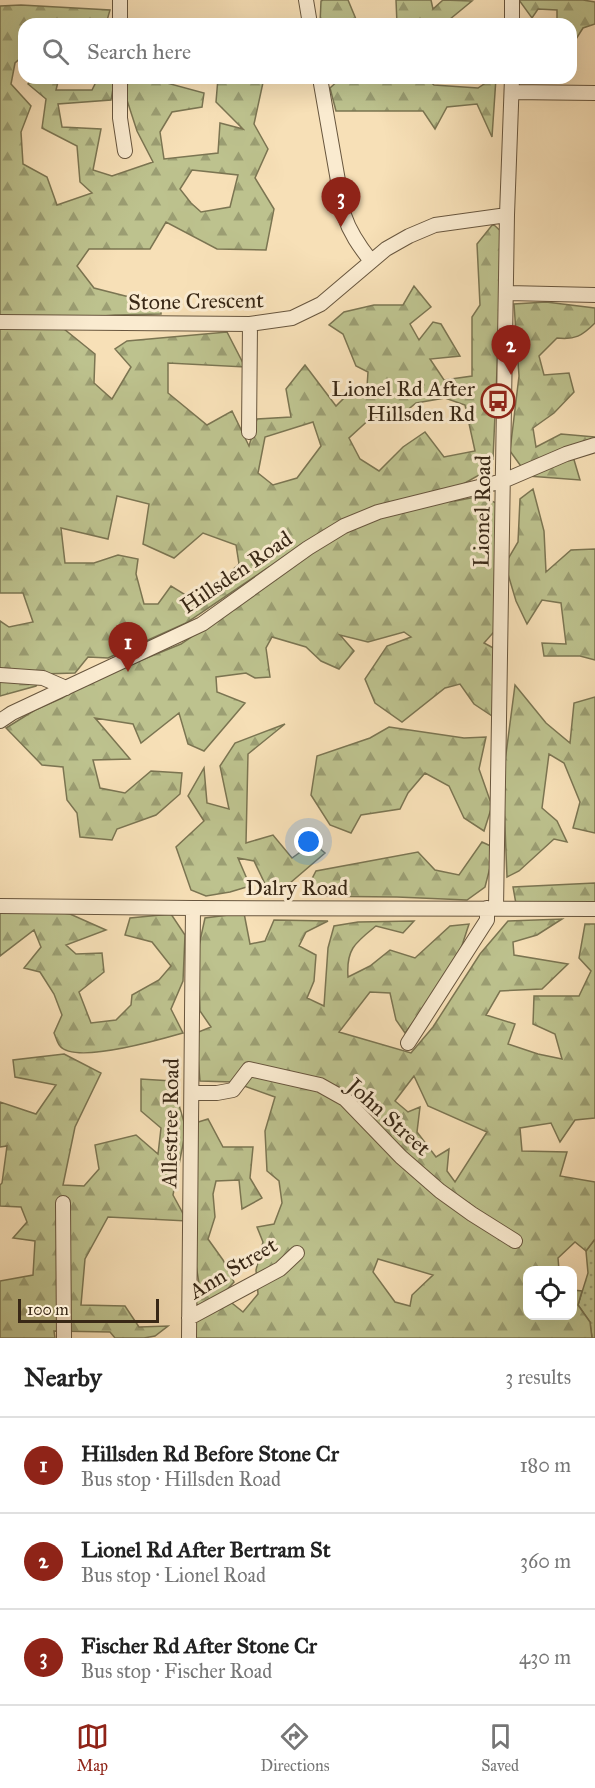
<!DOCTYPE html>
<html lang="en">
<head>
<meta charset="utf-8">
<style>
	body { margin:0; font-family:"IM FELL Great Primer",serif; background:#f2f2f2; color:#222 }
	.controls { position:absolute; right:18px; bottom:18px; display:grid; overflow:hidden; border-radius:12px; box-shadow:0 6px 24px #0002 }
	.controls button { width:54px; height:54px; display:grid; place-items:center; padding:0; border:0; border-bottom:2px solid #e0e0e0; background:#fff; color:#222; font:30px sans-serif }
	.scale { position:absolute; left:18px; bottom:15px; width:141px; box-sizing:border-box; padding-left:6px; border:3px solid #392816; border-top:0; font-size:16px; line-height:21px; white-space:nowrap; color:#392816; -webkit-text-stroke:4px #faebd0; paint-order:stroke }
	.you { position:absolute; left:309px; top:842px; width:21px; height:21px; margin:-15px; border:4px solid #fff; border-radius:50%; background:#1a73e8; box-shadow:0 0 0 9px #1a73e833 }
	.badge { display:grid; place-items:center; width:39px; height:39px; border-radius:50%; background:#8f2418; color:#fff; font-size:20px; font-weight:700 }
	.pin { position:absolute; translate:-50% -50px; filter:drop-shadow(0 2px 3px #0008) }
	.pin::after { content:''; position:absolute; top:32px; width:21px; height:18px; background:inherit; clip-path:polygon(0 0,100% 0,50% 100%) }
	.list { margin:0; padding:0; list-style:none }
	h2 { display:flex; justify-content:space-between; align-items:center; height:78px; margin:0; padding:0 24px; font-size:26px }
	h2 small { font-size:20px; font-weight:400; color:#767676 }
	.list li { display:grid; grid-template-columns:39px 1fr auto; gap:18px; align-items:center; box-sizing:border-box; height:96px; padding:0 24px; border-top:2px solid #e0e0e0 }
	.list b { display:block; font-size:22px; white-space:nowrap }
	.list p { margin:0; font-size:20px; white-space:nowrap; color:#767676 }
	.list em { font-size:20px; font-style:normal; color:#767676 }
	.icon { flex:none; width:33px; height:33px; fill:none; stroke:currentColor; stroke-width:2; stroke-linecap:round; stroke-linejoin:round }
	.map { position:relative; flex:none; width:595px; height:1338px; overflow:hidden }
	.search { position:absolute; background:#fff; box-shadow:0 6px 24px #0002; left:18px; right:18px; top:18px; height:66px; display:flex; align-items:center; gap:15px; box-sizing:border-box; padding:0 21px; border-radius:18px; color:#767676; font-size:22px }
	.sheet { height:366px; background:#fff }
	nav { display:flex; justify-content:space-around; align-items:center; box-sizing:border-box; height:84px; border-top:2px solid #e0e0e0; background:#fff; font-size:16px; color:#767676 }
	nav a { display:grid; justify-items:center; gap:3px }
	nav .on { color:#8f2418 }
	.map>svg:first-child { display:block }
	.grass { fill:url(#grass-dots); stroke:#7b7552; stroke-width:1.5 }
	.forest { fill:url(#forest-firs); stroke:#7b7552; stroke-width:1.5; fill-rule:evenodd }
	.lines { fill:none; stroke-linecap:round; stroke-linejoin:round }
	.minor-casing { stroke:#68563e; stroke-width:16 }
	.minor { stroke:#faebd0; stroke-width:14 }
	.labels { text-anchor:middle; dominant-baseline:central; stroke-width:6; stroke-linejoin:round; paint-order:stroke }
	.street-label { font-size:22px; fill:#392816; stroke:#faebd0 }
	.poi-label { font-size:22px; fill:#392816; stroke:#faebd0; text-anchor:end }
</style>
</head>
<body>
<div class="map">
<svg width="595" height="1338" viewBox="0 0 595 1338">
	<defs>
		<pattern id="grass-dots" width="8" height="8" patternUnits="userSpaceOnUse" patternTransform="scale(1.5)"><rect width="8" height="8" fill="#bdc28e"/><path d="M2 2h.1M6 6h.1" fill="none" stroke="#9b9e73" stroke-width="1.8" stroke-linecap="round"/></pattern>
		<pattern id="forest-firs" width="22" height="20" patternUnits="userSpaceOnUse" patternTransform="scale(1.5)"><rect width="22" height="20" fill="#bdc28e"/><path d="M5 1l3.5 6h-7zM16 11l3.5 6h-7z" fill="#9b9e73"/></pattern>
	</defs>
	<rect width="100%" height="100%" fill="#f7e0b7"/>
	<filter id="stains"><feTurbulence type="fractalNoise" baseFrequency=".00333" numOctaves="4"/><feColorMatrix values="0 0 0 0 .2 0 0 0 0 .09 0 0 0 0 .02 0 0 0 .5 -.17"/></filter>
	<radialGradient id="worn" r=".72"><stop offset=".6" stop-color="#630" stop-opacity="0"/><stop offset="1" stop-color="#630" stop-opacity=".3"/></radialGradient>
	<path class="grass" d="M595,1239V1338H592L590,1322L578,1305L588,1273L586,1251Z"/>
	<path class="forest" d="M323,0H348L358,24H320L321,1Z
		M396,0H431L433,9L443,0L472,1L444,24H397Z
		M519,0H583L595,2V24L583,28L571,47V24H557V10L538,9L532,18Z
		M21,5L110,10L106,24H24V55L15,63L11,84L31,106L21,132L23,164L47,177L57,205L92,193L80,182L77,146L42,128L46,99L28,84L33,78H59L56,90H92L98,78H115L111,100L58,104L62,127L101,129L93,170L112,176L153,162L137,131L125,94L129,78H163V82L204,93L202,107L172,112L160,132L164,159L218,153L220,123L243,129L216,102L218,78H264L254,124L268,149L255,178L274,209L266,250L217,249L166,222L150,249H89L77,266L94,288L161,305V314L115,315L53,320L95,354L94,383L112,399L131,367L115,349L127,341L227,332L245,367L168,363V393L207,425L232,411L249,446L257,419L291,417L286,389L305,365L336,406L354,388L367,387L368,372L356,366L343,334L329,325L344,312L374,305H403L414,286L431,307L410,324L419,340L433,322L441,324L460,356L430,359L444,380L472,376V317L480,305L477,244L493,224L506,236L498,348L493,459L481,474L456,488L455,501L481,496L496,503L500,625L484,643L499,651L495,718L474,704L460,684L445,688L402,722L375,703L365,679L387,646L411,637L404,632L368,642L340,635L354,651L339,669L321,661L306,647L272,637L266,648L270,677L255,678L246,673L216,677L217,692L245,703L204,751L188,744L179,713L141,743L133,724L95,718L130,759L93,760L100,788L125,793L151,771L182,773L180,794L156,815L117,829L112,840L80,837L77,813L67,800L63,767L42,765L6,728L35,710L62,698L85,683L181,644L222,616L292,563L269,567L186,623L108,658L88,657L75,673L42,674L36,686L0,696V621L9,627L33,622L23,593H0V6ZM192,170L238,175L230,207L201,212L191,203L180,189ZM445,398L465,405L475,451L444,457L425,432L403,447L379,471L360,459L349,438L373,416L393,422L416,403ZM313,422L321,446L297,478L273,485L258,473L265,437ZM117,496L149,504L143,544L174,558L203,533L236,545L239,564L210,590L187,596L171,586L158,604H144L136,574L138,559L118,555L94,563H65L61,528L108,539Z
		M341,78L393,83L394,78H426L434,85L478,88L493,78H496L492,137L477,104L447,107L435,129L423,111H336L330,88Z
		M546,302L595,308V323C582,336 575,340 557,338L539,356L544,375L569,373L574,392L554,413L533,428L536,447L561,434L595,437V444L572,453L580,480L528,476L510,451L519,376L514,304Z
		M533,489L544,531L546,572L571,550L595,549V660L580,656H544L542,643L566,644L561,603L542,600L527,624L516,601L505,564L518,542L520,499Z
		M515,685L546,723L570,743L574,703L595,697V833L573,828L580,802L564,763L549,754L542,808L557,821L567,842L554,839L519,871L507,877L503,777Z
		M285,724L248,754L246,843L273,835L292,858L313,843L325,853L283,889L267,888L254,861L238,858L250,886L230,892L206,896L191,890L176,847L204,821L188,796L204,768L207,803L229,809L220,766L235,743Z
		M389,727L464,738L486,737L479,769L492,806L484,831L464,818L449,786L425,773L408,793L400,809L361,815L351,833L330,825L311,795L317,756L370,738Z
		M482,842L495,848L485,887L467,900L397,897L303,896L316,871L418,852L435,870L459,875Z
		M595,883V904H516L513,887Z
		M16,906L70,914L106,930L66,945L76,954L102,953L104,972L79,992L91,1023L116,1020L131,1005L132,995L159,980L171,966L152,942L125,935L130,918L171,914L185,935L183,981L171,1009L183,1033C162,1039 75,1065 60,1046C57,1043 56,1037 54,1033L62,1015L54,994L40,972L24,968L41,947L34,930L0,956V912Z
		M244,913L250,944L265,941L274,920L328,921L306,932L299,946L316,955L314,981L307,998L324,1006L328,948L334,926L358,922L414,921L403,933L376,926C355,943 346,949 348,977L370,966L390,950L415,958L450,926L469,924L455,967L405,1033L396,1020L390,993L370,992L339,1032L411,1053L433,1027L480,954L508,921L562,919L537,935L513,942L514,955L568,964L542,989L500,991L486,1015L515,1024L508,1044L538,1054L562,1059L555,1034L533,1024L534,996H579L591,971L579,958L585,924H595V1118L575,1120L560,1142L551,1123L520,1128L522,1151L567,1152L560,1176L595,1182V1239L586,1251L575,1242L558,1258L559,1270H528V1316H572L573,1290L582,1291L578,1305L590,1322L592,1338H191V1317L201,1319L193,1302L215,1290L200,1289L195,1259V1123L208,1119L223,1147H253L250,1178L262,1198L242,1209L239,1180L216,1181L213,1194L215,1217L208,1239L223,1260L234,1282L222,1295L243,1312L258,1294L256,1270L263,1242L257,1227L274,1224L282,1203L279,1181L267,1171L265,1131L275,1097L233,1082L200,1081L196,1033L211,1027L200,1011L198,950L205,918ZM414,1076L428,1106L487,1132L455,1182L447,1171L449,1149L436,1157L417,1132L420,1107L408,1112L395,1101ZM378,1259L433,1275L412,1295L410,1306L395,1302L373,1272Z
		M64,1054L101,1073L75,1127L63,1185L84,1186L99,1169L95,1145L136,1135L158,1154L161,1128L141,1111V1079L172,1081L186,1129L173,1195L187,1221L108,1217L85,1259L81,1305L125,1306L139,1327L168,1326L155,1336L144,1338H115L110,1332L54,1331L55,1338H0V1281L33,1275L35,1241L13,1238L27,1222L21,1207L0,1206V1185L2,1183L7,1146L0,1147V1102L36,1114L56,1085L15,1077L13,1060Z"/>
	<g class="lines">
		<g class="minor-casing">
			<path id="minor" d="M120,0V24
				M306,0L310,24
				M512,24V0
				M120,78V118L125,151
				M320,78L344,215C350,233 359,246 371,261
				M512,92L595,93
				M506,293L595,295
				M0,322L250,324L292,318L321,304L386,249L409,236L435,225L507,215
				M249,432L250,324
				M0,675L43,678L66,688
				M0,721L12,713L202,624L308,548L344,526L378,512L503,481L566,454L595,445
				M0,906L193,908L595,909
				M496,908L507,215L512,78
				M408,1043L487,920V908
				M192,1093H217L233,1090L249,1069L320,1085L345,1099L401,1157L440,1191L472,1214L515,1241
				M63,1203L64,1338
				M189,1318L280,1269L297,1253
				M189,1338L193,908"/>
		</g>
		<use href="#minor" class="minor"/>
	</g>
	<defs>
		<g id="bus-ring" transform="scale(1.725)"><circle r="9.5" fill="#faebd0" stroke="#8f2418" stroke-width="1.5"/><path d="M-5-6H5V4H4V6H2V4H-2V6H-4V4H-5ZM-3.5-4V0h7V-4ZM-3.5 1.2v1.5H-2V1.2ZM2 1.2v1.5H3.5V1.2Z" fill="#8f2418"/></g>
	</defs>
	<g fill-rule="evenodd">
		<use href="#bus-ring" x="498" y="401"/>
	</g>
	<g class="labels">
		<g class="street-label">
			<text transform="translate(196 301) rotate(-1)">Stone Crescent</text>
			<text transform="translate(482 511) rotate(-89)">Lionel Road</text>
			<text transform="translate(236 572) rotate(-34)">Hillsden Road</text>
			<text x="297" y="887">Dalry Road</text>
			<text transform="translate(389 1117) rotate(42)">John Street</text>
			<text transform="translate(170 1123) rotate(-89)">Allestree Road</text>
			<text transform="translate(233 1268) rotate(-31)">Ann Street</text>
		</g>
		<g class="poi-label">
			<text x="475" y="388">Lionel Rd After<tspan x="475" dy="25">Hillsden Rd</tspan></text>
		</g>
	</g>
	<rect width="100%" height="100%" filter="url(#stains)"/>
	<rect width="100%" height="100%" fill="url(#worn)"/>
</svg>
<div class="controls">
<button><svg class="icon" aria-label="locate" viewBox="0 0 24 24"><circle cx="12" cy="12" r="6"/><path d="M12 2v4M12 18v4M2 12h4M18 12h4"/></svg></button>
</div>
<div class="scale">100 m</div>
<div class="you"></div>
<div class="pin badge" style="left:128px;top:672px">1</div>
<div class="pin badge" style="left:511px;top:375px">2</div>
<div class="pin badge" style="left:341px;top:227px">3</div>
<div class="search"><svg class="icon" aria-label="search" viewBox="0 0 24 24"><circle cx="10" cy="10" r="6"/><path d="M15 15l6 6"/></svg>Search here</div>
</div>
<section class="sheet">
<h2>Nearby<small>3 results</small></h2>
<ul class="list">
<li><span class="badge">1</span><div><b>Hillsden Rd Before Stone Cr</b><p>Bus stop · Hillsden Road</p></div><em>180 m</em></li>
<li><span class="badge">2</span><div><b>Lionel Rd After Bertram St</b><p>Bus stop · Lionel Road</p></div><em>360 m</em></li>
<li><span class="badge">3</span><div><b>Fischer Rd After Stone Cr</b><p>Bus stop · Fischer Road</p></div><em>430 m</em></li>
</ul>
</section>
<nav>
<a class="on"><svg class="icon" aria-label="map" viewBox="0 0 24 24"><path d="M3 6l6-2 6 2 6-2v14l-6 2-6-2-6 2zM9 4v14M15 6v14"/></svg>Map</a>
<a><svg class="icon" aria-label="directions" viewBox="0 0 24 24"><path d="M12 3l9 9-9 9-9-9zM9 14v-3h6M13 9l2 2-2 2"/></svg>Directions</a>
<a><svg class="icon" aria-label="saved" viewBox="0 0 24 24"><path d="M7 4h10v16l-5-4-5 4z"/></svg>Saved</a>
</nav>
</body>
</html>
